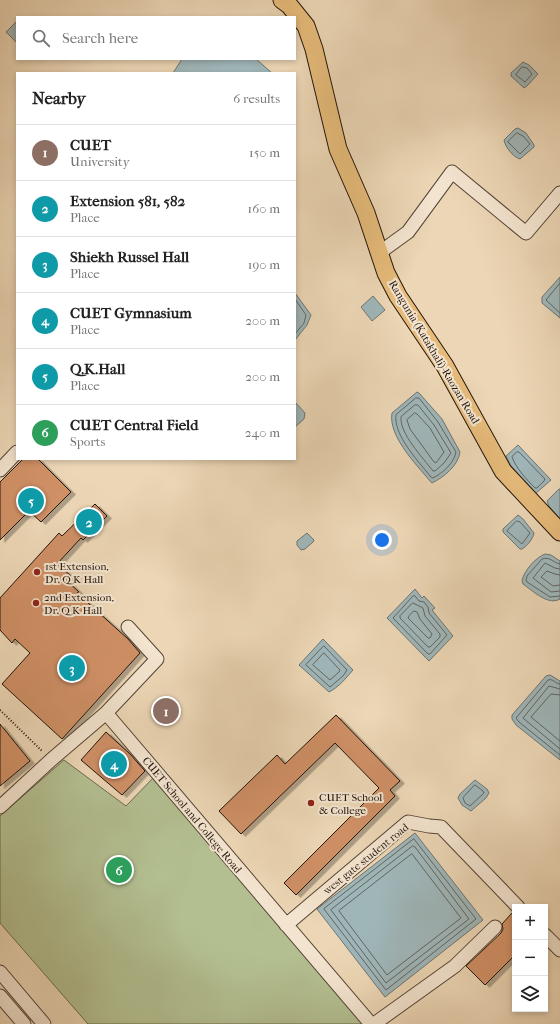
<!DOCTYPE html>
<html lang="en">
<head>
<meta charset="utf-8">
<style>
	body { margin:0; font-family:"IM FELL French Canon",serif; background:#f2f2f2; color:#222 }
	.controls { position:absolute; right:12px; bottom:12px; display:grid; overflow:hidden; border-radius:0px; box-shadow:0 2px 6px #0003 }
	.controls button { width:36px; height:36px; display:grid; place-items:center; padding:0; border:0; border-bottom:1px solid #e0e0e0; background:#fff; color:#222; font:20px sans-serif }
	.you { position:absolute; left:382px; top:540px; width:14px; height:14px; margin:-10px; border:3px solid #fff; border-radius:50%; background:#1a73e8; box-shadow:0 0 0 6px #1a73e833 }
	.badge { display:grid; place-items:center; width:26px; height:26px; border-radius:50%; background:#8f2418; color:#fff; font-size:13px; font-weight:700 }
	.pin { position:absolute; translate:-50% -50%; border:2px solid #fff; box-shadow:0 1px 4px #0006 }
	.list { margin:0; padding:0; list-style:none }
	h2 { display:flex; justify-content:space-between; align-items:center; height:52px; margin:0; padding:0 16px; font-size:17px }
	h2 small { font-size:13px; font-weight:400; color:#767676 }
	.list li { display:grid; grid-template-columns:26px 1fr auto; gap:12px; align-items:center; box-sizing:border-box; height:56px; padding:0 16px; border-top:1px solid #e0e0e0 }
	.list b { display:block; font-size:15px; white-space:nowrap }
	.list p { margin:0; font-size:13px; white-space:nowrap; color:#767676 }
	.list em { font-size:13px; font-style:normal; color:#767676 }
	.icon { flex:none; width:22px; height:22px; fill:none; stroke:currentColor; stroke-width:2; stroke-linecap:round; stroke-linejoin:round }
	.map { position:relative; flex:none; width:560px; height:1024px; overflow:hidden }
	.search { position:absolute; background:#fff; box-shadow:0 2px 6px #0003; left:16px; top:16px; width:280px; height:44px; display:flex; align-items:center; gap:10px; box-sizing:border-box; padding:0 14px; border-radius:0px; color:#767676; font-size:15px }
	.panel { position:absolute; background:#fff; box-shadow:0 2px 6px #0003; left:16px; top:72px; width:280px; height:388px; border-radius:0px }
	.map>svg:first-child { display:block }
	.green { fill:#b3bf91; stroke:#6b6a4e }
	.water { fill:#9fb6b9; stroke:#6d7573 }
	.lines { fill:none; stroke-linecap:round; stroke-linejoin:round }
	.shore { stroke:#616562; stroke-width:1 }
	.building { fill:#d09066; stroke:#23140b; filter:url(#shadow) }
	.minor-casing { stroke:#554436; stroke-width:15 }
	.major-casing { stroke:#23140b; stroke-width:19 }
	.path { stroke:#23140b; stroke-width:2; stroke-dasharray:1 2; stroke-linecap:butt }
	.minor { stroke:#f3e4cf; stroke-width:13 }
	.major { stroke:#e6bb7a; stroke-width:17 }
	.poi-dot { fill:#8f2418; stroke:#f3e4cf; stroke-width:1.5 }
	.labels { text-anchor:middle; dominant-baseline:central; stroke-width:4; stroke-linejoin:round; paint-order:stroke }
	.street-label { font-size:11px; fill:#23140b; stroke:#f3e4cf }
	.poi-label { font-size:11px; fill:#23140b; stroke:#f3e4cf; text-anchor:start }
</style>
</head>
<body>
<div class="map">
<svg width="560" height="1024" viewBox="0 0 560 1024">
	<defs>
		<filter id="shadow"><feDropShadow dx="4.5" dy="2.5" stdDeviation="0" flood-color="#0004"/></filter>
	</defs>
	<rect width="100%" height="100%" fill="#ecd6b5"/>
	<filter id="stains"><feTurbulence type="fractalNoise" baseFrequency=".005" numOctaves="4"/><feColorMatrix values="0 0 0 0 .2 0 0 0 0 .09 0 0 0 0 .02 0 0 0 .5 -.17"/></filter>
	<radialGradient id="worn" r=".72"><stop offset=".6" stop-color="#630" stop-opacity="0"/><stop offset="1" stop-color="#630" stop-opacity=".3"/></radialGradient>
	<path class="green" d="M64,760L126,806L157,774L363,1024H88L0,923V816Z"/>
	<path class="water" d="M17,21V43L6,32Z
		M182,59H256L272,73H173Z
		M523,62L529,65L538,74L527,86L524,88L511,76V73Z
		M518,128L526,133L534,145V147L520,159C513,157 505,147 504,140L515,129Z
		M560,277V318L542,303V297Z
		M295,293L311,315L307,325L295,340Z
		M373,296L385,310L372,321L361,307Z
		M417,392L419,393L442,419L460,452C458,466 444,477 432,483L430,481C416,464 388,436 392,413Z
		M295,402L305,413L304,419L295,427Z
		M518,445L551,480L535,494L511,466L506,456Z
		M559,489H560V519L549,506L547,501Z
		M518,515L523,519L534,533C533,539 527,546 522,549H520L503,532V529Z
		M307,533L314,540L313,542L305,549L301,550L297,545V541Z
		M545,554L551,555L560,561V599C548,606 533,591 523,584L522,580C525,570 535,558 545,554Z
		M415,589L422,598L424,596L435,608L432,610L453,636L429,661L387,618Z
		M323,639L353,670C346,678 339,687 329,692L299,665Z
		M550,675L560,681V760L516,725L512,719V715L546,676Z
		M475,780L487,789L489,793L486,798L471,811L462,805L458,798L460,794Z
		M415,833L483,920L385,997L317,909Z"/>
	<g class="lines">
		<path class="shore" d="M522,67L527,68L532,74L525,82L516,75Z
			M517,133L523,136L530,144L520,154L508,142Z
			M560,283L546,300L560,313
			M295,299L306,315L304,323L295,334
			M416,398H419L438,422L456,452C454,463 443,473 433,478L431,477C419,462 393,435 396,415Z
			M415,405H418L434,425L451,453L444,463L435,471H433C423,458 399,433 401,417Z
			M415,413L417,414L430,428L444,452L436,463L434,462L410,429L407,420Z
			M517,452H519L545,479L544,481L537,488H535C526,479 516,468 512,457Z
			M517,521L520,522L530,533L522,544L507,531Z
			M560,564C553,563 550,556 542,559L527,576L526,580L527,582L550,597L560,596
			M560,569L555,568L545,563L533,578L551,592L560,591
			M560,575L555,574L547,571L541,577L553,586L560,585
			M415,596L419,601L424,602L428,607L429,613L447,635L430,654H428L393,618L413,596Z
			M413,603L423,608L425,616L440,634V637L430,647H428L400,618V616Z
			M414,611L417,612L420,619L432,634L430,638H428L408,618L409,616Z
			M324,646L347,670L343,676L330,687L306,665Z
			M324,653L340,670L339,672L330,680L313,665Z
			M560,684C555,684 553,678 548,680L516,718L519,722L560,755
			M560,689L549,686L523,718L560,749
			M560,695L551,694L531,717L560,741
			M475,785L483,791L484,793L470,806L465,803L463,798Z
			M414,839L476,919L386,990L324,909Z
			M413,846L415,847L469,919L386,983L331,910Z
			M412,854L461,918L387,975L339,911Z"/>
	</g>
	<path class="building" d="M23,459H38L71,492L41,522L29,511L0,540V482Z
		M95,504L107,516L83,540L81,538L57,564L71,576L67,581L79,592L77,593L128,639L140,653L62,739L2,684L30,653L15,639L12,643L0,630V598L59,533L62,536Z
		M336,715L400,781L390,790L395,796L296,895L284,883L379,788L335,743L241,834L219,811L277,755L285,764Z
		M0,724L30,761L0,786Z
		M106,732L130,754L145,771L122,795L81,760Z
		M512,913L515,914V955L485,985L466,966L501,933L503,929L502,924Z"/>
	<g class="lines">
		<g class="minor-casing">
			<path id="minor" d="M379,253L408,232L452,172L526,233L560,193
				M0,470L17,452
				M106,713L157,659L128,627
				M0,807L51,760L106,713L371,1024
				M286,925L408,822L429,826L441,827L518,907
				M545,935L560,950
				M0,972L44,1024
				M0,996L24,1024
				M374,1024L455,966L495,927"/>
		</g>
		<g class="major-casing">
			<path id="major" d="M282,0L289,5L306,26L314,49L338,149L366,213L386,273L398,296L445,366L503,471L560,532"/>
		</g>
		<path class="path" d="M0,710L42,751"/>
		<use href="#minor" class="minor"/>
		<use href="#major" class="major"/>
	</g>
	<g class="poi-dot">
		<circle cx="37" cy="572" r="4"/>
		<circle cx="36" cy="603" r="4"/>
		<circle cx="311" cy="803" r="4"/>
	</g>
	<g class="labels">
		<g class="street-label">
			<text transform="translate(434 352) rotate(59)">Rangunia (Katakhali)-Raozan Road</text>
			<text transform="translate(192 815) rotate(50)">CUET School and College Road</text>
			<text transform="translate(366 859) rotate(-39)">west gate student road</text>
		</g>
		<g class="poi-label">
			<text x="45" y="566">1st Extension,<tspan x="45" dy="13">Dr. Q K Hall</tspan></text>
			<text x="44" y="597">2nd Extension,<tspan x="44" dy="13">Dr. Q K Hall</tspan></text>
			<text x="319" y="797">CUET School<tspan x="319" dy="13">&amp; College</tspan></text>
		</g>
	</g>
	<rect width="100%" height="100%" filter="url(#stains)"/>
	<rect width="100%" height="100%" fill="url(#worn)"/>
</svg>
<div class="controls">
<button>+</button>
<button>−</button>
<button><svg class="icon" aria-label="layers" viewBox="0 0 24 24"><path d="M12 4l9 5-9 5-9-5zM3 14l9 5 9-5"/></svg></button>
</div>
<div class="you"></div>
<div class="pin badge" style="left:166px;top:711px;background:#8d6e63">1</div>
<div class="pin badge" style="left:89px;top:522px;background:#0f9aa8">2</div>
<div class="pin badge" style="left:72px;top:668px;background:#0f9aa8">3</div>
<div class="pin badge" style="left:114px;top:764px;background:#0f9aa8">4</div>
<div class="pin badge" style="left:31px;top:501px;background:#0f9aa8">5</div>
<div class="pin badge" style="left:119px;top:870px;background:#2e9e5b">6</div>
<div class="search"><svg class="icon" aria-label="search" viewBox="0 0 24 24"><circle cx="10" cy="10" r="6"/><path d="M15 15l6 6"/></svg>Search here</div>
<section class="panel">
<h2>Nearby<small>6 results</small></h2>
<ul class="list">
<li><span class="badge" style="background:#8d6e63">1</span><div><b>CUET</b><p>University</p></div><em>150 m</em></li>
<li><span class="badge" style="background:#0f9aa8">2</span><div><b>Extension 581, 582</b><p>Place</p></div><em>160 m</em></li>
<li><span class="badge" style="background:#0f9aa8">3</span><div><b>Shiekh Russel Hall</b><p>Place</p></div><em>190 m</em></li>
<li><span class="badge" style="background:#0f9aa8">4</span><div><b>CUET Gymnasium</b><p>Place</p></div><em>200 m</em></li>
<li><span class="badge" style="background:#0f9aa8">5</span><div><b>Q.K.Hall</b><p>Place</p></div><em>200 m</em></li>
<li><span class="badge" style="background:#2e9e5b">6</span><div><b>CUET Central Field</b><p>Sports</p></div><em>240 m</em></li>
</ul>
</section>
</div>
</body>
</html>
